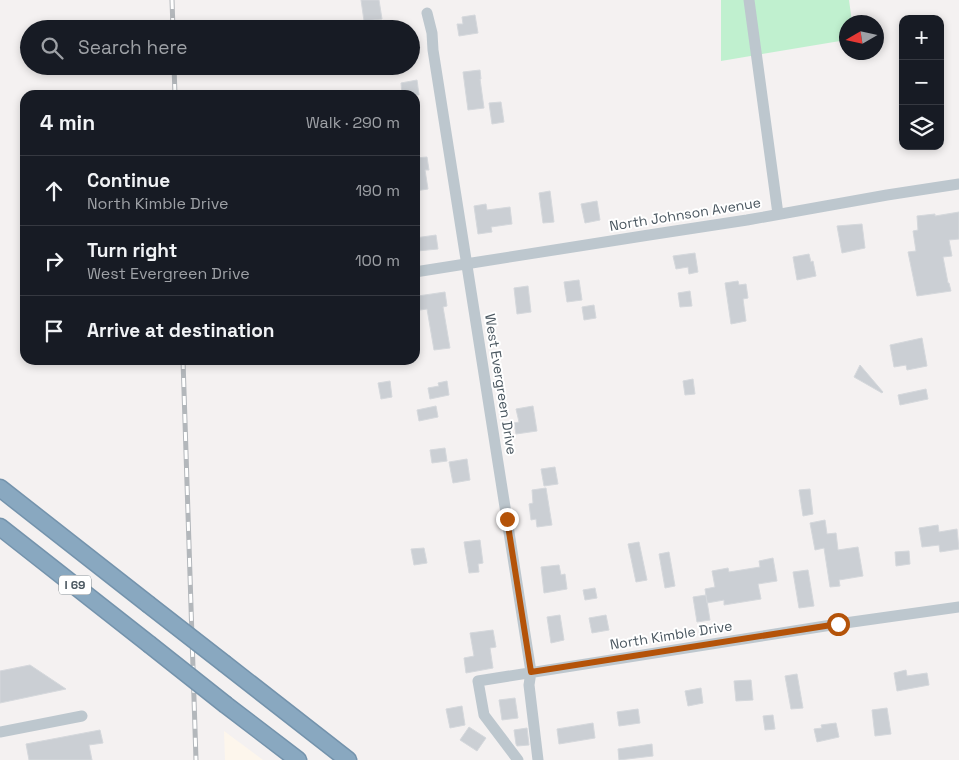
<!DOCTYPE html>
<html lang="en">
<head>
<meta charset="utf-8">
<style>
	body { margin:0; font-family:"Space Grotesk",sans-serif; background:#242831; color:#f1f3f6 }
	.controls { position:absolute; right:15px; top:15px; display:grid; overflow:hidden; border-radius:10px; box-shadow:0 2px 8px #0003 }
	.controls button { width:45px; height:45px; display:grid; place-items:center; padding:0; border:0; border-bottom:1px solid #363941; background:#171b24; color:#f1f3f6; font:25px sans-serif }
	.compass { position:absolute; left:839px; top:15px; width:45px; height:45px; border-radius:50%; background:#171b24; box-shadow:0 2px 8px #0003; rotate:261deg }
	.stop { position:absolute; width:15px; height:15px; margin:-11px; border:4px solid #b45309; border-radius:50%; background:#fff }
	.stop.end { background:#b45309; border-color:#fff; box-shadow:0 1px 5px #0008 }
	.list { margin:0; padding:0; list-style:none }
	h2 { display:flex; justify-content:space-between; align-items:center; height:65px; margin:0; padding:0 20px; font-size:21px }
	h2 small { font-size:16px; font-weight:400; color:#9ea1a6 }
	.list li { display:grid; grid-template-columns:32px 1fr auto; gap:15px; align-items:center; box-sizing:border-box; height:70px; padding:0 20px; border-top:1px solid #363941 }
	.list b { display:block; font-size:19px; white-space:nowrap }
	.list p { margin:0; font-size:16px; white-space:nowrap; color:#9ea1a6 }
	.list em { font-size:16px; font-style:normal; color:#9ea1a6 }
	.icon { flex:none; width:28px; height:28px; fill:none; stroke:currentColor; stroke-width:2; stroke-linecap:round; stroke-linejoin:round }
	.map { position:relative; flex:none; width:959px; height:760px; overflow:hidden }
	.search { position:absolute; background:#171b24; box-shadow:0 2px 8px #0003; left:20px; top:20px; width:400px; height:55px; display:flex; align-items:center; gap:12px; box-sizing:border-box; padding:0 18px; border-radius:28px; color:#9ea1a6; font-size:19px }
	.panel { position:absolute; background:#171b24; box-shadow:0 2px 8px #0003; left:20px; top:90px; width:400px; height:275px; border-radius:15px }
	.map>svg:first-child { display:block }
	.commercial { fill:#fdf6ec }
	.green { fill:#c0f0cf }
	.building { fill:#cbcfd4; stroke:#d5d8dc }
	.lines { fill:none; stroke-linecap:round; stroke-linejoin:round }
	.highway-casing { stroke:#7493ac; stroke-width:19 }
	.minor { stroke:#bdc7ce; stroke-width:11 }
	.highway { stroke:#89a8c0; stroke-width:16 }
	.rail-casing { stroke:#b3b7bb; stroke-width:5 }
	.rail { stroke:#fff; stroke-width:3; stroke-dasharray:9; stroke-linecap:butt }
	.highway-bridge-casing { stroke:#7493ac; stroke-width:19; stroke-linecap:butt }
	.highway-bridge { stroke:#89a8c0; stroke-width:16 }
	.route { stroke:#b45309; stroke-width:6 }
	.labels { text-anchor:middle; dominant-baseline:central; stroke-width:4; stroke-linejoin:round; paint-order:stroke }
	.shield { fill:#fff; stroke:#80898f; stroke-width:1 }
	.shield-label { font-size:12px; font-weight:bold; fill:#49565f }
	.street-label { font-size:14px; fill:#49565f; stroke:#fff }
</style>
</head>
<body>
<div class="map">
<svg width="959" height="760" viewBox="0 0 959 760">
	<rect width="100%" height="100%" fill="#f4f1f1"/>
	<path class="commercial" d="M224,731L263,760H225Z"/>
	<path class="green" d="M721,0H849L852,22H846V40L721,61Z"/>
	<path class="building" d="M361,0H379L382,19L364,21Z
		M475,15L478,33L459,36L457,24H463L462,17Z
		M480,70L481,79H480L484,108L468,110L463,72Z
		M417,80L419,95H402L401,83Z
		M501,102L504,122L492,124L489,103Z
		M427,157L429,170H425L428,189L415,191V158Z
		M550,191L554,222L543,223L539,193Z
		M597,201L600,220L585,223L581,204Z
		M486,204L487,210L510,207L512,224L491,227L492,232L478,234L474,206Z
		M959,212V239L949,240L952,256L943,257L948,283H949L951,291L917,296L908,252L916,251L913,231L918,230L917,216L935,214V216Z
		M862,224L865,248L842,253L837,226Z
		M436,235L438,249L417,251L415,238Z
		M695,253L698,272L689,274L688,267L676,269L673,256Z
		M809,254L811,262L813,261L816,276L797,280L793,257Z
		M579,280L582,300L567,302L564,282Z
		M738,281L739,285L746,284L748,298L743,299L746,321L731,324L725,283Z
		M528,286L531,312L517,314L514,288Z
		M690,291L692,306L680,307L678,293Z
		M445,292L447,306L443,307L450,348L434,350L427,309L420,310L418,296Z
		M594,305L596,318L584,320L582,307Z
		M922,338L927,366L907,370L906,365L894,367L890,345Z
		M860,365L883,392L882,393L854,377Z
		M693,379L695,394L685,395L683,381Z
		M390,381L392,397L381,399L378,383Z
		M447,381L449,395L430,399L428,388L439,386L438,383Z
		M926,389L928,399L900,405L898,395Z
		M436,406L438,417L419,421L417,410Z
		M533,406L537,431L516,434L514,423L519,422L516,409Z
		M445,448L447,461L432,463L430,450Z
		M467,459L470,480L453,483L449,462Z
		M555,467L558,484L544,486L541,469Z
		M546,488L552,525L537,527L536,519L531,520L529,504L533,503L532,490Z
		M810,489L813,514L803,516L799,490Z
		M825,520L827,534L836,533L838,550L858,547L863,576L839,580L840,586L830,587L824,548L815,550L810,523Z
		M938,525L939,532L957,529L959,549L940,552L939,545L922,547L919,528Z
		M480,540L483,563L478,564L479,572L469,573L464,542Z
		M639,542L647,580L636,582L628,544Z
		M424,548L427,563L414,565L411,549Z
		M909,551L910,564L896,566L895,552Z
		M669,552L675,586L665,588L659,554Z
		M773,558L777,581L758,584L761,599L724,605V600L707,603L705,589L715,587L712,571L728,568L729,572L760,567L759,561Z
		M559,565L561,575L565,574L567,589L544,593L541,567Z
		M808,570L814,606L799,608L793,572Z
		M595,588L597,598L585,600L583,590Z
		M706,595L710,620L697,622L693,597Z
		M560,615L564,640L551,643L547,617Z
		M606,615L609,630L592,633L589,618Z
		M493,630L496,647L490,648L493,668L466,673L464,658L474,656L470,633Z
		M30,665L66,689L0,703V671Z
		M906,670L907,676L927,673L929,685L897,691L894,673Z
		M797,674L803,708L791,709L785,676Z
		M751,680L753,700L736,701L734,681Z
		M701,688L703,703L688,706L685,691Z
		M515,698L518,718L502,720L499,700Z
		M462,706L465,725L450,728L446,709Z
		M887,708L891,734L875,736L872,710Z
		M638,709L640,723L619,726L617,712Z
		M773,715L775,729L765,730L763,716Z
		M593,723L595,738L559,744L557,729Z
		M836,723L839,737L817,742L814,729L822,728L821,725Z
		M469,727L486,738L477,751L460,740Z
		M527,728L529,745L517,746L516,744L514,730Z
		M100,730L103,743L89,745L92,760H29L26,744Z
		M652,744L653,756L619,760L618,749Z"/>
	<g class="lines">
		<g class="highway-casing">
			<path id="highway" d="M0,488L148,604
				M0,527L149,644
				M225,664L348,760
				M226,705L298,760"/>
		</g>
		<path class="minor" d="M749,0L778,214
			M427,13L432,33L433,50L531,672L529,685L538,760
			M415,272L649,235L747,220L887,195L959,184
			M0,732L82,716
			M518,760L484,715L478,681L838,624L959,607"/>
		<use href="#highway" class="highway"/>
		<g class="rail-casing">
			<path id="rail" d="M172,0L173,29
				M174,66L175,95
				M183,360L196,760"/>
		</g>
		<use href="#rail" class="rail"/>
		<g class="highway-bridge-casing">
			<path id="highway-bridge" d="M148,604L225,664
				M149,644L226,705"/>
		</g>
		<use href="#highway-bridge" class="highway-bridge"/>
	</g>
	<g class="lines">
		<path class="route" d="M507,519L531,672L838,624"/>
	</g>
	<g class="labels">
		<rect class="shield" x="59" y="575.5" width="32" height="19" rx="4"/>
		<g class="shield-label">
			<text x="75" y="585">I 69</text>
		</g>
		<g class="street-label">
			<text transform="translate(685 214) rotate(-9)">North Johnson Avenue</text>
			<text transform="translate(501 384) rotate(81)">West Evergreen Drive</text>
			<text transform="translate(671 635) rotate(-9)">North Kimble Drive</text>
		</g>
	</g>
</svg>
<div class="controls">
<button>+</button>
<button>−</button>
<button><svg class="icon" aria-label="layers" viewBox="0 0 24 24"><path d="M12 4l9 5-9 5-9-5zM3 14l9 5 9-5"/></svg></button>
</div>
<svg class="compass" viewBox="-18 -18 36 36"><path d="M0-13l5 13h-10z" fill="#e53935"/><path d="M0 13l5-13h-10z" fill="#9ea1a6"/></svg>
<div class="stop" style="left:838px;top:624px"></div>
<div class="stop end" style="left:507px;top:519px"></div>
<div class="search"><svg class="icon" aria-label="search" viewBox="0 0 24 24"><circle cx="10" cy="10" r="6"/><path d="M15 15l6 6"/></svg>Search here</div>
<section class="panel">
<h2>4 min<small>Walk · 290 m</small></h2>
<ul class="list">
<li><svg class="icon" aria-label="ahead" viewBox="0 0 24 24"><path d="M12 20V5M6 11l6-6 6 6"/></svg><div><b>Continue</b><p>North Kimble Drive</p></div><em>190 m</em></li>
<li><svg class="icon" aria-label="right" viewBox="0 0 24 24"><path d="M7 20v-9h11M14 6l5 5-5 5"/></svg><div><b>Turn right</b><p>West Evergreen Drive</p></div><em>100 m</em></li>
<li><svg class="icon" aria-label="arrive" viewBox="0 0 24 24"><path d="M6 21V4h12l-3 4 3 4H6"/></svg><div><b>Arrive at destination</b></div></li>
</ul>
</section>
</div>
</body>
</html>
